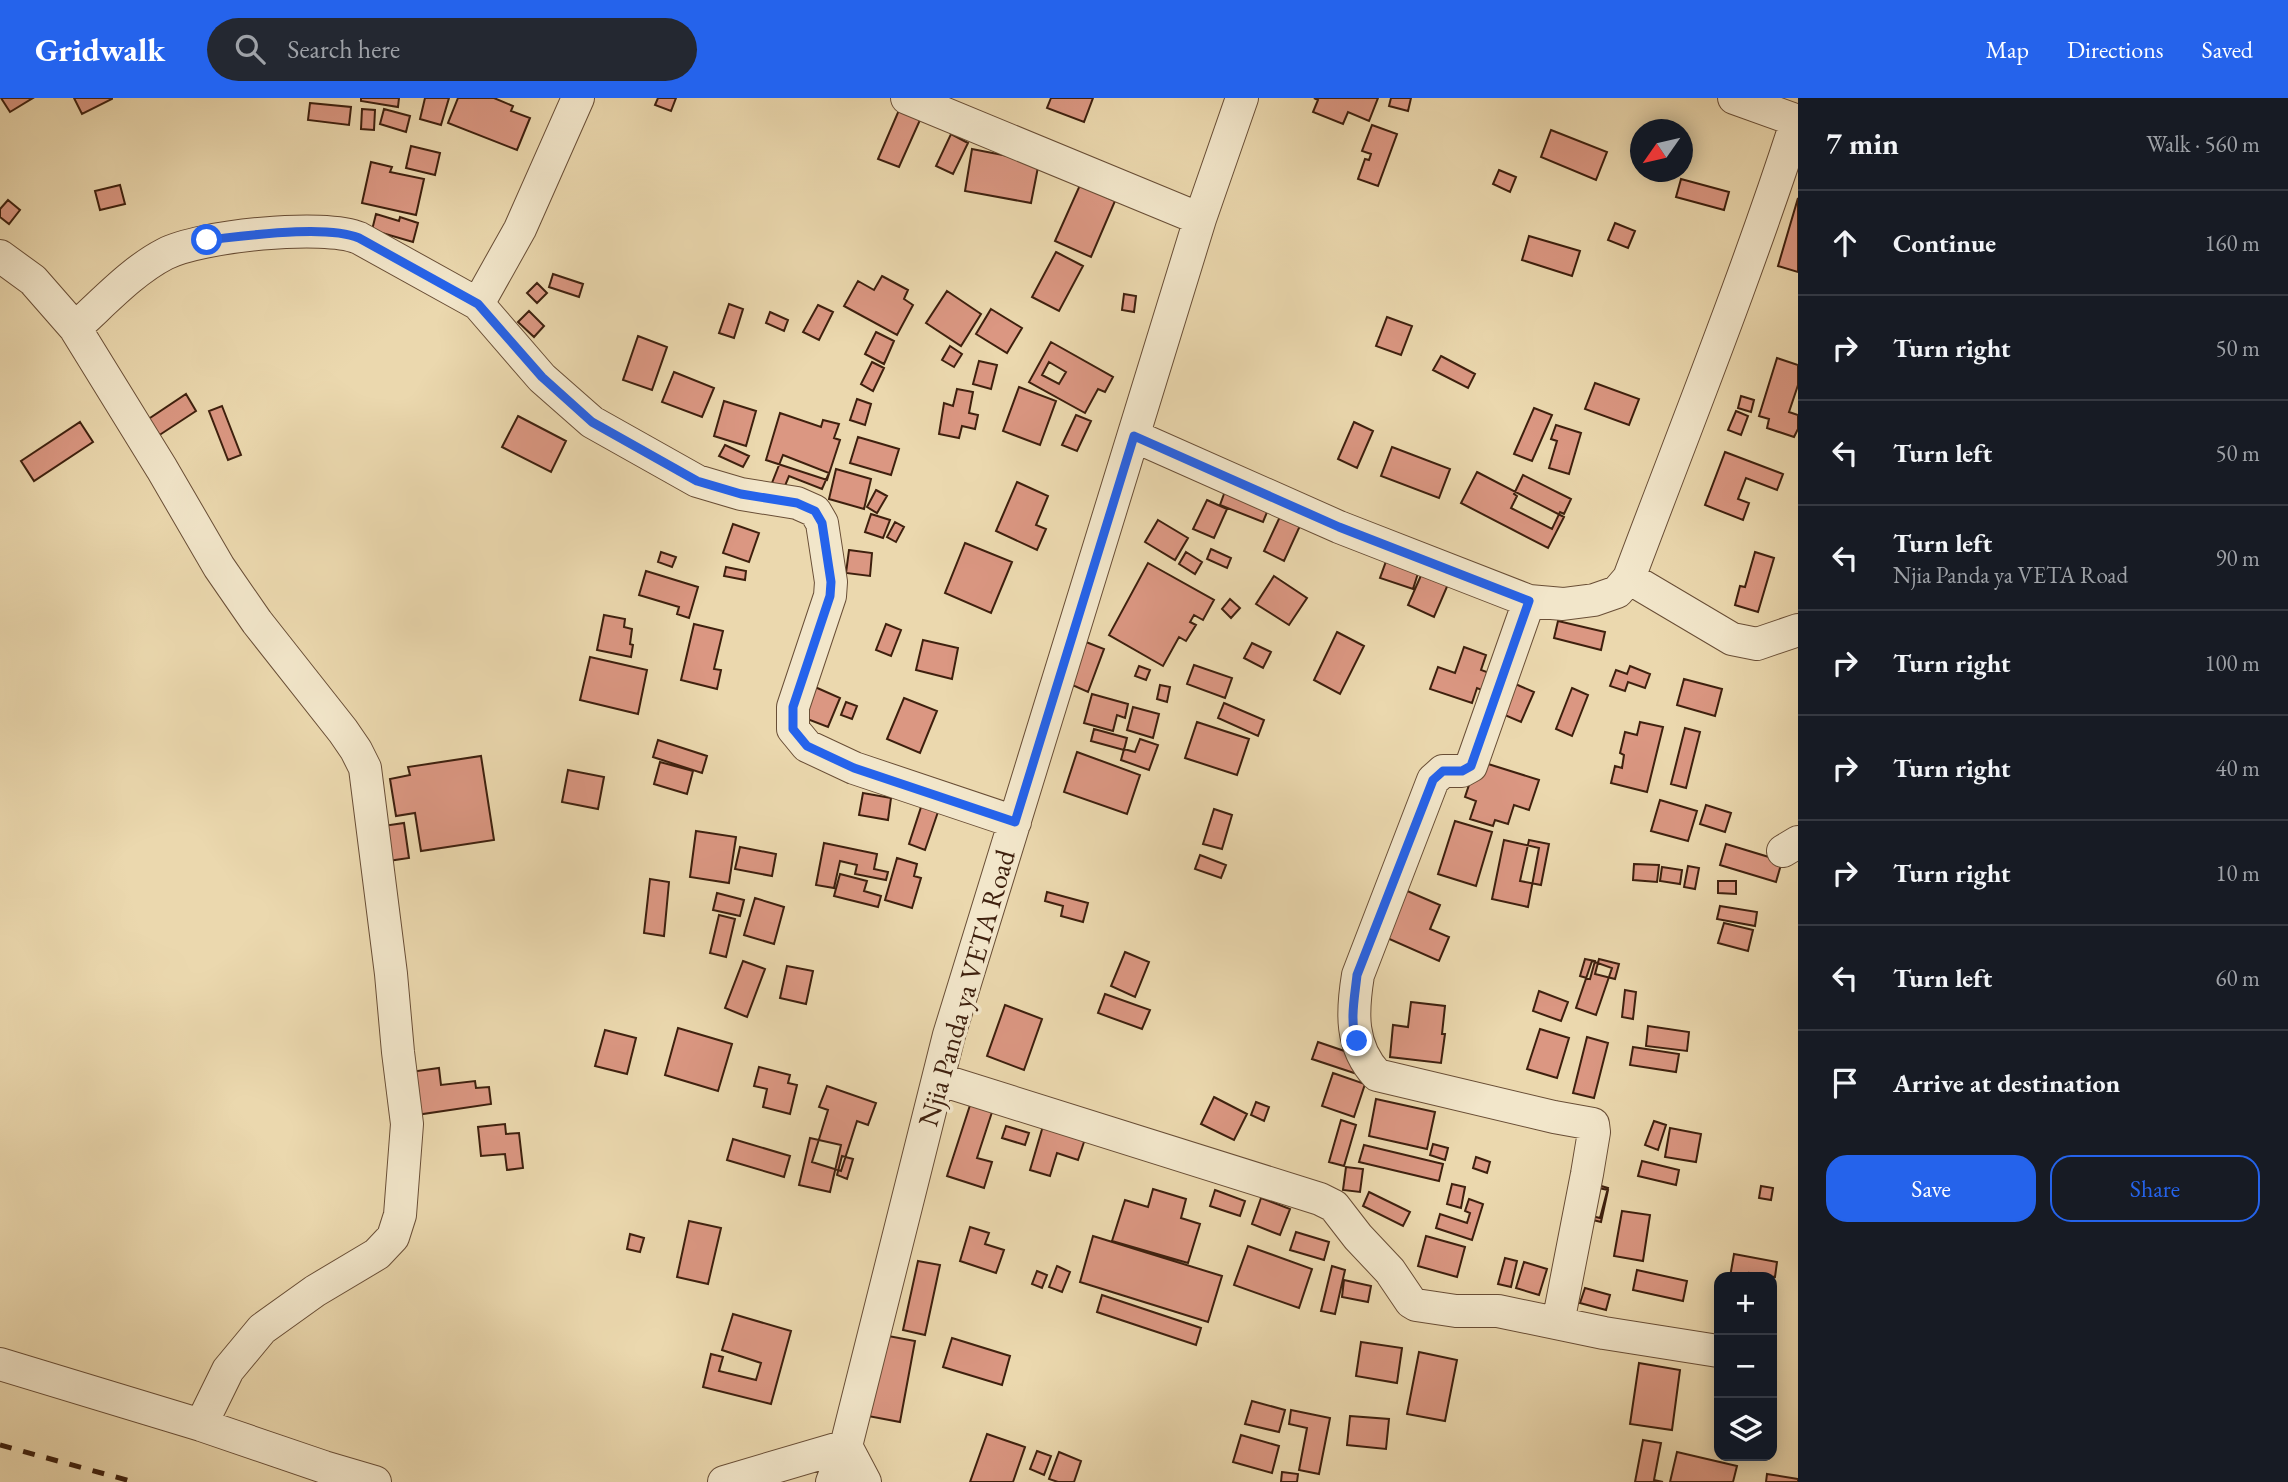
<!DOCTYPE html>
<html lang="en">
<head>
<meta charset="utf-8">
<style>
	body { margin:0; font-family:"EB Garamond",serif; background:#242831; color:#f1f3f6 }
	.controls { position:absolute; right:21px; bottom:21px; display:grid; overflow:hidden; border-radius:14px; box-shadow:0 4px 18px #0003 }
	.controls button { width:63px; height:63px; display:grid; place-items:center; padding:0; border:0; border-bottom:2px solid #363941; background:#171b24; color:#f1f3f6; font:35px sans-serif }
	.compass { position:absolute; left:1630px; top:21px; width:63px; height:63px; border-radius:50%; background:#171b24; box-shadow:0 4px 18px #0003; rotate:236deg }
	.stop { position:absolute; width:21px; height:21px; margin:-16px; border:5px solid #2563eb; border-radius:50%; background:#fff }
	.stop.end { background:#2563eb; border-color:#fff; box-shadow:0 2px 7px #0008 }
	.list { margin:0; padding:0; list-style:none }
	h2 { display:flex; justify-content:space-between; align-items:center; height:91px; margin:0; padding:0 28px; font-size:30px }
	h2 small { font-size:23px; font-weight:400; color:#9ea1a6 }
	.list li { display:grid; grid-template-columns:46px 1fr auto; gap:21px; align-items:center; box-sizing:border-box; height:105px; padding:0 28px; border-top:2px solid #363941 }
	.list b { display:block; font-size:26px; white-space:nowrap }
	.list p { margin:0; font-size:23px; white-space:nowrap; color:#9ea1a6 }
	.list em { font-size:23px; font-style:normal; color:#9ea1a6 }
	.actions { display:flex; gap:14px; padding:21px 28px }
	.actions a { flex:1; padding:16px 0; border:2px solid #2563eb; border-radius:21px; text-align:center; font-size:24px; color:#2563eb }
	.actions .main { background:#2563eb; color:#fff }
	.icon { flex:none; width:38px; height:38px; fill:none; stroke:currentColor; stroke-width:2; stroke-linecap:round; stroke-linejoin:round }
	.map { position:relative; flex:none; width:1798px; height:1384px; overflow:hidden }
	header { display:flex; align-items:center; gap:42px; box-sizing:border-box; height:98px; padding:0 35px; background:#2563eb; color:#fff }
	header strong { font-size:33px }
	nav { display:flex; gap:38px; margin-inline-start:auto; font-size:24px }
	.search { width:490px; height:63px; background:#242831; display:flex; align-items:center; gap:18px; box-sizing:border-box; padding:0 24px; border-radius:38px; color:#9ea1a6; font-size:26px }
	main { display:flex }
	aside { flex:1; background:#171b24 }
	.map>svg:first-child { display:block }
	.building { fill:#db9782; stroke:#3e200e; stroke-width:2; fill-rule:evenodd }
	.lines { fill:none; stroke-linecap:round; stroke-linejoin:round }
	.minor-casing { stroke:#694e36; stroke-width:34 }
	.minor { stroke:#f2e6ca; stroke-width:32 }
	.rail { stroke:#3e200e; stroke-width:5; stroke-dasharray:12 12; stroke-linecap:butt }
	.route { stroke:#2563eb; stroke-width:9 }
	.labels { text-anchor:middle; dominant-baseline:central; stroke-width:7; stroke-linejoin:round; paint-order:stroke }
	.street-label { font-size:28px; fill:#3e200e; stroke:#f2e6ca }
</style>
</head>
<body>
<header>
<strong>Gridwalk</strong>
<div class="search"><svg class="icon" aria-label="search" viewBox="0 0 24 24"><circle cx="10" cy="10" r="6"/><path d="M15 15l6 6"/></svg>Search here</div>
<nav><a>Map</a><a>Directions</a><a>Saved</a></nav>
</header>
<main>
<div class="map">
<svg width="1798" height="1384" viewBox="0 0 1798 1384">
	<rect width="100%" height="100%" fill="#ebd8ae"/>
	<filter id="stains"><feTurbulence type="fractalNoise" baseFrequency=".00286" numOctaves="4"/><feColorMatrix values="0 0 0 0 .2 0 0 0 0 .09 0 0 0 0 .02 0 0 0 .5 -.17"/></filter>
	<radialGradient id="worn" r=".72"><stop offset=".6" stop-color="#630" stop-opacity="0"/><stop offset="1" stop-color="#630" stop-opacity=".3"/></radialGradient>
	<path class="building" d="M1,0H33L10,14Z
		M74,0H112V1L82,16Z
		M361,0H399L398,9L361,3Z
		M425,0H449L441,27L420,21Z
		M458,0H494L513,8L511,13L530,20L517,52L448,25Z
		M658,0H676L671,13L655,7Z
		M1051,0H1093L1084,24L1047,10Z
		M1314,0H1378L1369,23L1348,14L1343,26L1313,14L1318,2Z
		M1391,0H1411L1408,13L1389,8Z
		M310,5L351,9L349,27L308,22Z
		M362,11L375,12L374,32L361,31Z
		M384,11L410,18L406,34L380,26Z
		M899,12L920,22L899,69L878,61Z
		M1372,27L1397,36L1378,88L1358,81L1365,61L1369,62L1371,56L1362,53Z
		M1551,32L1607,54L1596,82L1541,59Z
		M951,36L968,45L953,76L936,68Z
		M411,48L440,55L435,77L406,70Z
		M972,51L1039,64L1031,105L965,93Z
		M371,64L392,69L390,74L424,81L416,117L362,105Z
		M1499,72L1516,79L1510,94L1493,86Z
		M1681,81L1729,94L1724,112L1676,99Z
		M120,87L125,106L100,112L95,93Z
		M1080,87L1115,103L1091,159L1055,143Z
		M1798,100V174L1778,168Z
		M8,102L20,112L9,126L0,119V111Z
		M376,116L399,123L400,119L418,125L413,144L372,132Z
		M1615,125L1635,133L1628,150L1608,142Z
		M1529,138L1580,153L1572,178L1522,162Z
		M1056,154L1083,168L1059,213L1032,199Z
		M553,176L583,186L579,199L549,189Z
		M882,178L908,192L904,201L913,207L897,237L844,208L858,183L874,192Z
		M537,185L547,195L537,205L527,195Z
		M947,193L981,216L961,248L926,225Z
		M1124,196L1136,198L1134,214L1122,212Z
		M729,206L743,211L734,240L719,235Z
		M818,207L833,214L819,242L803,234Z
		M991,211L1022,230L1007,255L976,236Z
		M529,213L544,228L534,239L518,224Z
		M770,214L788,222L784,233L766,225Z
		M1387,219L1412,228L1401,257L1376,248Z
		M876,234L894,243L884,266L865,256Z
		M638,238L667,249L652,292L623,282Z
		M1051,244L1113,279L1105,294L1098,291L1085,315L1029,284ZM1049,264L1066,274L1059,286L1042,277Z
		M950,248L962,256L954,269L942,262Z
		M1441,258L1475,276L1468,290L1433,272Z
		M1777,260L1798,267V287L1789,314L1798,317V331L1794,339L1767,330L1769,321L1759,318Z
		M979,263L997,267L991,291L973,286Z
		M872,264L884,270L873,293L861,286Z
		M674,274L714,290L702,319L662,304Z
		M1595,285L1639,301L1629,327L1585,311Z
		M1019,289L1056,303L1040,347L1003,333Z
		M957,291L973,294L969,315L978,317L975,331L962,328L959,340L939,336L944,305L953,308Z
		M186,296L196,313L158,338L147,322Z
		M1741,298L1754,302L1751,314L1738,310Z
		M857,301L871,306L865,327L850,322Z
		M724,303L756,313L746,348L714,338Z
		M222,308L241,357L228,362L209,313Z
		M1534,310L1552,317L1532,363L1514,356Z
		M1736,313L1748,318L1741,337L1728,332Z
		M780,315L821,329L823,322L839,326L834,340L840,342L827,382L766,362Z
		M1076,317L1091,323L1077,353L1062,347Z
		M518,318L566,343L551,374L502,349Z
		M80,324L93,344L34,383L21,363Z
		M1354,324L1373,333L1357,370L1338,361Z
		M1556,327L1581,335L1569,376L1549,370L1557,343L1551,341Z
		M858,339L899,351L891,377L850,365Z
		M725,347L749,358L743,369L719,358Z
		M1392,349L1450,371L1439,400L1381,378Z
		M1725,354L1783,376L1777,392L1746,380L1738,401L1749,405L1743,422L1705,407Z
		M783,357L829,375L822,391L789,378L782,395L770,390Z
		M836,371L871,381L864,411L829,401Z
		M1477,374L1564,419L1548,450L1461,405Z
		M1523,377L1571,401L1564,416L1560,414L1552,431L1511,410L1517,398L1514,396Z
		M1017,384L1048,398L1036,427L1046,431L1037,452L996,433Z
		M1228,385L1272,402L1263,424L1220,407Z
		M876,392L887,398L877,415L867,409Z
		M1207,402L1227,411L1214,440L1193,431Z
		M1284,410L1304,419L1284,463L1264,453Z
		M871,416L890,422L883,440L865,434Z
		M1158,422L1188,440L1175,462L1145,444Z
		M895,424L904,429L896,444L887,439Z
		M733,426L759,435L749,464L723,455Z
		M965,445L1012,464L991,515L945,495Z
		M1211,451L1231,460L1227,470L1207,461Z
		M849,452L872,455L870,478L846,475Z
		M661,454L676,459L672,469L658,464Z
		M1186,454L1202,464L1195,476L1179,466Z
		M1755,454L1774,460L1758,514L1735,507L1740,488L1745,489Z
		M1389,455L1421,466L1413,491L1380,480Z
		M1148,465L1214,502L1203,522L1194,517L1190,524L1196,527L1186,543L1179,539L1163,568L1109,537Z
		M1426,466L1452,477L1434,519L1408,507Z
		M726,469L746,473L745,482L724,478Z
		M646,473L698,489L689,520L677,516L679,509L639,497Z
		M1274,478L1307,500L1289,527L1256,506Z
		M1230,501L1240,510L1231,520L1222,511Z
		M604,517L625,521L624,529L632,531L630,546L633,547L631,559L597,552Z
		M1558,523L1605,534L1601,552L1554,540Z
		M694,526L723,533L714,571L721,572L717,591L681,582Z
		M886,526L901,532L891,558L876,552Z
		M1337,534L1364,548L1340,596L1314,582Z
		M923,542L958,550L952,581L916,572Z
		M1086,544L1104,551L1088,594L1070,586Z
		M1252,545L1271,554L1263,570L1244,560Z
		M1464,549L1486,557L1481,572L1495,577L1489,595L1477,590L1472,605L1430,591L1438,569L1455,575Z
		M590,559L647,572L638,616L580,602Z
		M1194,567L1232,580L1225,600L1187,586Z
		M1139,568L1150,572L1146,582L1135,578Z
		M1630,568L1650,576L1645,590L1628,584L1625,593L1610,588L1616,572L1627,576Z
		M1684,581L1722,591L1715,618L1677,607Z
		M1513,585L1534,594L1521,624L1500,615Z
		M1160,587L1170,589L1167,604L1157,601Z
		M815,589L840,600L828,629L802,619Z
		M1572,590L1588,597L1572,638L1556,631Z
		M1092,596L1128,606L1125,620L1117,617L1113,633L1084,625Z
		M904,600L937,613L920,655L887,641Z
		M846,604L857,608L852,621L841,617Z
		M1224,605L1264,622L1258,638L1218,620Z
		M1133,609L1159,616L1153,640L1127,632Z
		M1197,624L1249,641L1237,677L1185,660Z
		M1640,624L1663,629L1647,694L1611,685L1615,668L1622,670L1624,657L1620,655L1625,634L1637,637Z
		M1685,630L1700,634L1686,690L1671,686Z
		M1094,631L1127,640L1124,652L1091,643Z
		M1140,641L1158,647L1149,672L1121,662L1124,651L1135,654Z
		M658,642L707,658L702,675L653,659Z
		M1077,654L1140,677L1127,716L1064,694Z
		M481,658L494,742L421,753L415,715L396,718L390,681L410,677L408,669Z
		M660,664L693,673L687,696L654,686Z
		M1485,665L1539,682L1529,712L1514,707L1508,726L1495,722L1493,728L1470,721L1476,703L1465,699L1472,678L1480,680Z
		M568,672L604,679L598,711L562,704Z
		M863,695L891,700L888,722L859,717Z
		M1660,702L1697,713L1688,743L1651,733Z
		M923,703L940,708L925,752L909,746Z
		M1706,707L1731,715L1725,734L1700,726Z
		M1214,711L1232,717L1222,751L1203,746Z
		M1455,723L1492,734L1476,788L1438,776Z
		M404,725L409,760L388,763L383,728Z
		M696,733L736,739L729,785L690,779Z
		M1504,742L1539,750L1528,809L1492,801Z
		M1529,742L1549,746L1541,787L1520,783Z
		M824,745L877,756L874,771L888,774L886,782L855,776L857,767L840,763L834,790L816,787Z
		M1726,746L1782,763L1776,784L1720,767Z
		M740,749L776,756L772,778L735,771Z
		M1200,757L1226,767L1221,780L1195,771Z
		M897,760L917,766L914,778L921,780L912,810L885,802Z
		M1634,766L1659,767L1657,784L1633,782Z
		M1688,768L1699,770L1695,791L1684,789Z
		M1662,769L1682,772L1680,786L1660,783Z
		M840,776L867,783L864,793L881,798L878,809L834,798Z
		M650,781L669,784L664,838L644,835Z
		M1718,783H1736V796L1718,795Z
		M1398,789L1440,807L1430,831L1449,839L1439,863L1378,836Z
		M1047,794L1088,805L1083,824L1061,818L1063,808L1045,803Z
		M717,795L744,802L740,818L713,812Z
		M755,800L784,809L774,846L744,837Z
		M1720,808L1757,814L1755,828L1717,821Z
		M719,817L735,821L726,859L710,855Z
		M1724,825L1753,832L1748,853L1718,845Z
		M1125,854L1149,864L1135,899L1111,888Z
		M1585,861L1595,863L1590,881L1580,878Z
		M1599,861L1619,866L1615,881L1595,876Z
		M743,863L765,871L747,919L725,910Z
		M1592,863L1612,870L1596,917L1576,910Z
		M787,868L813,873L806,906L780,900Z
		M1625,892L1636,894L1633,921L1622,919Z
		M1539,893L1568,904L1561,923L1533,913Z
		M1105,896L1150,912L1142,931L1098,915Z
		M1411,904L1445,908L1442,936H1445L1441,965L1390,959L1393,927L1408,929Z
		M1005,907L1042,921L1024,972L987,958Z
		M1648,928L1689,934L1687,953L1646,948Z
		M678,930L732,946L718,993L665,977Z
		M1540,931L1569,940L1557,980L1527,971Z
		M605,932L636,940L627,976L595,968Z
		M1587,939L1608,945L1594,1000L1573,995Z
		M1318,944L1365,960L1360,977L1312,961Z
		M1633,949L1679,956L1676,974L1630,967Z
		M759,969L790,977L788,985L797,987L790,1016L763,1009L767,991L754,988Z
		M439,970L441,987L475,983L476,990L489,989L491,1006L416,1017L410,974Z
		M1333,975L1365,986L1354,1019L1322,1008Z
		M827,988L876,1005L868,1027L857,1023L841,1073L812,1064L828,1012L819,1009Z
		M973,998L995,1005L977,1060L992,1064L984,1090L947,1078Z
		M1214,999L1247,1016L1234,1042L1201,1026Z
		M1376,1001L1435,1014L1427,1051L1369,1038Z
		M1256,1004L1269,1009L1264,1023L1251,1017Z
		M1341,1022L1356,1027L1344,1068L1329,1064Z
		M1654,1023L1666,1027L1658,1052L1645,1047Z
		M505,1026L506,1036L519,1035L523,1070L507,1072L505,1056L481,1058L478,1029Z
		M1006,1028L1029,1035L1025,1047L1002,1040Z
		M1043,1028L1085,1041L1078,1062L1057,1055L1050,1078L1030,1072Z
		M1670,1030L1701,1036L1696,1064L1665,1059Z
		M810,1040L841,1047L830,1094L799,1087Z
		M733,1041L790,1058L784,1079L727,1062Z
		M1433,1046L1448,1050L1445,1062L1430,1057Z
		M1364,1047L1443,1066L1439,1083L1359,1064Z
		M842,1058L853,1061L847,1081L837,1077Z
		M1476,1059L1490,1064L1487,1075L1473,1070Z
		M1642,1063L1679,1072L1676,1087L1638,1078Z
		M1346,1069L1363,1071L1360,1094L1343,1092Z
		M1591,1085L1608,1090L1600,1120L1583,1116Z
		M1452,1086L1465,1089L1461,1110L1447,1106Z
		M1589,1088L1608,1092L1601,1124L1581,1119Z
		M1761,1088L1773,1090L1771,1102L1759,1100Z
		M1153,1091L1186,1101L1181,1120L1200,1126L1188,1165L1112,1143L1125,1102L1148,1109Z
		M1215,1092L1245,1103L1240,1118L1210,1108Z
		M1369,1094L1410,1114L1403,1128L1363,1108Z
		M1261,1100L1290,1111L1280,1137L1252,1126Z
		M1469,1101L1483,1106L1472,1142L1436,1130L1440,1116L1467,1125L1470,1115L1465,1113Z
		M1622,1113L1650,1117L1643,1163L1614,1158Z
		M689,1123L721,1130L708,1186L677,1179Z
		M970,1129L989,1135L985,1146L1004,1152L996,1175L960,1163Z
		M1296,1134L1329,1144L1324,1162L1290,1152Z
		M630,1136L644,1140L640,1154L627,1151Z
		M1093,1138L1222,1178L1208,1224L1080,1184Z
		M1426,1138L1465,1149L1457,1179L1418,1168Z
		M1248,1148L1312,1171L1299,1210L1234,1187Z
		M1734,1156L1777,1164L1775,1179L1749,1175L1748,1179H1730Z
		M1505,1160L1517,1163L1511,1189L1498,1186Z
		M918,1163L940,1167L925,1237L903,1232Z
		M1524,1164L1547,1171L1539,1197L1516,1190Z
		M1057,1168L1070,1174L1062,1194L1049,1189Z
		M1332,1168L1345,1172L1335,1216L1321,1213Z
		M1637,1172L1687,1183L1683,1203L1633,1192Z
		M1037,1173L1047,1177L1042,1190L1032,1186Z
		M1344,1182L1371,1188L1368,1204L1342,1199Z
		M1585,1190L1610,1197L1606,1212L1580,1205Z
		M1102,1197L1201,1230L1196,1247L1097,1214Z
		M733,1216L791,1233L771,1306L703,1289L711,1256L723,1259L719,1273L756,1282L761,1265L722,1252Z
		M883,1237L915,1243L900,1324L868,1318Z
		M952,1240L1010,1258L1002,1287L943,1269Z
		M1361,1244L1402,1250L1397,1285L1356,1278Z
		M1419,1254L1457,1262L1445,1323L1407,1316Z
		M1639,1265L1680,1272L1672,1332L1630,1326Z
		M1252,1303L1285,1312L1279,1334L1245,1326Z
		M1291,1312L1330,1320L1319,1376L1299,1372L1307,1330L1289,1326Z
		M1350,1318L1389,1321L1386,1351L1347,1347Z
		M987,1336L1025,1349L1013,1384H970Z
		M1241,1337L1279,1348L1272,1375L1233,1364Z
		M1643,1342L1661,1345L1654,1382L1663,1384H1635Z
		M1037,1353L1051,1358L1044,1377L1030,1371Z
		M1059,1354L1081,1363L1074,1384H1058L1049,1381Z
		M1677,1354L1737,1368L1733,1384H1670Z
		M1282,1374L1298,1376L1297,1384H1281Z
		M1767,1376L1798,1381V1384H1766Z"/>
	<g class="lines">
		<g class="minor-casing">
			<path id="minor" d="M907,0L1200,121
				M1734,0L1798,23
				M0,158L33,182L75,230L162,371L219,469L257,524L343,633L356,652L365,670L391,876L398,954L407,1026L400,1117L393,1139L377,1156L315,1193L262,1231L228,1272L201,1327
				M478,206L520,131L578,0
				M75,230C103,205 132,173 165,156C199,138 325,125 359,140L478,206L542,280L592,324L697,383L741,396L797,405L815,413L822,425L831,484L830,498L793,609V631L807,648L854,670L1015,724
				M1134,338L1339,429L1529,503L1563,506L1594,502L1617,494L1629,480C1686,328 1747,177 1797,22
				M1629,480L1732,541L1757,546L1798,532
				M1529,503L1471,668L1462,673H1443L1433,682L1358,877C1352,914 1350,948 1377,977L1554,1019L1593,1026L1594,1034L1587,1076L1558,1225
				M1783,753L1798,744
				M938,981L1320,1101L1334,1108L1358,1139L1390,1173L1411,1204L1416,1207L1456,1213H1498L1604,1235L1718,1253
				M0,1266L201,1327L324,1369L375,1384
				M724,1384L846,1348L865,1384
				M832,1384L846,1348L949,937L1200,121L1242,0"/>
		</g>
		<use href="#minor" class="minor"/>
		<path class="rail" d="M0,1347L134,1384"/>
	</g>
	<g class="lines">
		<path class="route" d="M207,142C245,138 326,126 359,140L478,206L542,279L592,324L697,383L741,396L797,405L815,413L822,425L831,484L830,498L793,609V631L807,648L854,670L1015,724L1134,338L1339,429L1529,503L1471,668L1462,673H1443L1433,682L1357,877C1355,897 1349,925 1357,943"/>
	</g>
	<g class="labels">
		<g class="street-label">
			<text transform="translate(966 890) rotate(-74)">Njia Panda ya VETA Road</text>
		</g>
	</g>
	<rect width="100%" height="100%" filter="url(#stains)"/>
	<rect width="100%" height="100%" fill="url(#worn)"/>
</svg>
<div class="controls">
<button>+</button>
<button>−</button>
<button><svg class="icon" aria-label="layers" viewBox="0 0 24 24"><path d="M12 4l9 5-9 5-9-5zM3 14l9 5 9-5"/></svg></button>
</div>
<svg class="compass" viewBox="-18 -18 36 36"><path d="M0-13l5 13h-10z" fill="#e53935"/><path d="M0 13l5-13h-10z" fill="#9ea1a6"/></svg>
<div class="stop" style="left:207px;top:142px"></div>
<div class="stop end" style="left:1357px;top:943px"></div>
</div>
<aside>
<h2>7 min<small>Walk · 560 m</small></h2>
<ul class="list">
<li><svg class="icon" aria-label="ahead" viewBox="0 0 24 24"><path d="M12 20V5M6 11l6-6 6 6"/></svg><div><b>Continue</b></div><em>160 m</em></li>
<li><svg class="icon" aria-label="right" viewBox="0 0 24 24"><path d="M7 20v-9h11M14 6l5 5-5 5"/></svg><div><b>Turn right</b></div><em>50 m</em></li>
<li><svg class="icon" aria-label="left" viewBox="0 0 24 24"><path d="M17 20v-9H6M10 6l-5 5 5 5"/></svg><div><b>Turn left</b></div><em>50 m</em></li>
<li><svg class="icon" aria-label="left" viewBox="0 0 24 24"><path d="M17 20v-9H6M10 6l-5 5 5 5"/></svg><div><b>Turn left</b><p>Njia Panda ya VETA Road</p></div><em>90 m</em></li>
<li><svg class="icon" aria-label="right" viewBox="0 0 24 24"><path d="M7 20v-9h11M14 6l5 5-5 5"/></svg><div><b>Turn right</b></div><em>100 m</em></li>
<li><svg class="icon" aria-label="right" viewBox="0 0 24 24"><path d="M7 20v-9h11M14 6l5 5-5 5"/></svg><div><b>Turn right</b></div><em>40 m</em></li>
<li><svg class="icon" aria-label="right" viewBox="0 0 24 24"><path d="M7 20v-9h11M14 6l5 5-5 5"/></svg><div><b>Turn right</b></div><em>10 m</em></li>
<li><svg class="icon" aria-label="left" viewBox="0 0 24 24"><path d="M17 20v-9H6M10 6l-5 5 5 5"/></svg><div><b>Turn left</b></div><em>60 m</em></li>
<li><svg class="icon" aria-label="arrive" viewBox="0 0 24 24"><path d="M6 21V4h12l-3 4 3 4H6"/></svg><div><b>Arrive at destination</b></div></li>
</ul>
<div class="actions"><a class="main">Save</a><a>Share</a></div>
</aside>
</main>
</body>
</html>
